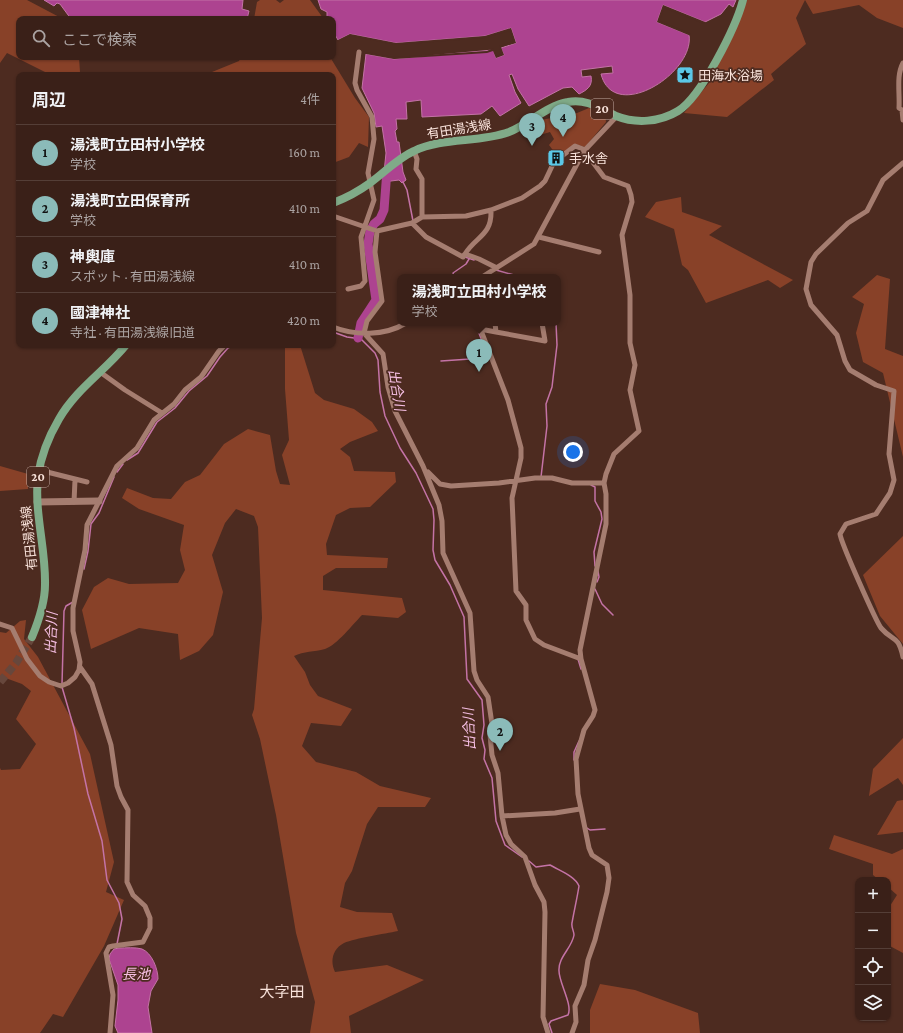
<!DOCTYPE html>
<html lang="ja">
<head>
<meta charset="utf-8">
<style>
	body { margin:0; font-family:"Crimson Pro","Noto Sans JP",serif; background:#412821; color:#f1f3f6 }
	.controls { position:absolute; right:12px; bottom:12px; display:grid; overflow:hidden; border-radius:8px; box-shadow:0 1px 3px #0004 }
	.controls button { width:36px; height:36px; display:grid; place-items:center; padding:0; border:0; border-bottom:1px solid #543e37; background:#3a2018; color:#f1f3f6; font:20px sans-serif }
	.you { position:absolute; left:573px; top:452px; width:14px; height:14px; margin:-10px; border:3px solid #fff; border-radius:50%; background:#1a73e8; box-shadow:0 0 0 6px #1a73e833 }
	.badge { display:grid; place-items:center; width:26px; height:26px; border-radius:50%; background:#8bbbb9; color:#111; font-size:13px; font-weight:700 }
	.pin { position:absolute; translate:-50% -33px; filter:drop-shadow(0 1px 2px #0008) }
	.pin::after { content:''; position:absolute; top:21px; width:14px; height:12px; background:inherit; clip-path:polygon(0 0,100% 0,50% 100%) }
	.popup { position:absolute; left:397px; top:274px; width:164px; height:52px; box-sizing:border-box; display:grid; place-content:center; border-radius:8px; background:#3a2018; filter:drop-shadow(0 1px 3px #0005); font-size:13px; white-space:nowrap; color:#aba3a2 }
	.popup b { font-size:15px; color:#f1f3f6 }
	.popup::after { content:''; position:absolute; left:50%; top:100%; margin-left:-8px; border:8px solid transparent; border-top-color:#3a2018 }
	.list { margin:0; padding:0; list-style:none }
	h2 { display:flex; justify-content:space-between; align-items:center; height:52px; margin:0; padding:0 16px; font-size:17px }
	h2 small { font-size:13px; font-weight:400; color:#aba3a2 }
	.list li { display:grid; grid-template-columns:26px 1fr auto; gap:12px; align-items:center; box-sizing:border-box; height:56px; padding:0 16px; border-top:1px solid #543e37 }
	.list b { display:block; font-size:15px; white-space:nowrap }
	.list p { margin:0; font-size:13px; white-space:nowrap; color:#aba3a2 }
	.list em { font-size:13px; font-style:normal; color:#aba3a2 }
	.icon { flex:none; width:22px; height:22px; fill:none; stroke:currentColor; stroke-width:2; stroke-linecap:round; stroke-linejoin:round }
	.map { position:relative; flex:none; width:903px; height:1033px; overflow:hidden }
	.search { position:absolute; background:#3a2018; box-shadow:0 1px 3px #0004; left:16px; top:16px; width:320px; height:44px; display:flex; align-items:center; gap:10px; box-sizing:border-box; padding:0 14px; border-radius:8px; color:#aba3a2; font-size:15px }
	.panel { position:absolute; background:#3a2018; box-shadow:0 1px 3px #0004; left:16px; top:72px; width:320px; height:276px; border-radius:8px }
	.map>svg:first-child { display:block }
	.green { fill:#884128 }
	.water { fill:#ad4390; stroke:#c473a6 }
	.pier { fill:#4d2b20 }
	.lines { fill:none; stroke-linecap:round; stroke-linejoin:round }
	.stream { stroke:#c473a6; stroke-width:1.5 }
	.river { stroke:#ad4390; stroke-width:9 }
	.primary-tunnel { stroke:#67473c; stroke-width:8; stroke-dasharray:8 4; stroke-linecap:butt }
	.minor { stroke:#a57d70; stroke-width:5 }
	.tertiary { stroke:#a57d70; stroke-width:7 }
	.primary { stroke:#80ab88; stroke-width:8 }
	.labels { text-anchor:middle; dominant-baseline:central; stroke-width:3.5; stroke-linejoin:round; paint-order:stroke }
	.shield { fill:#4d2b20; stroke:#c5aca3; stroke-width:1 }
	.shield-label { font-size:12px; font-weight:bold; fill:#f9e3db }
	.poi-label { font-size:13px; fill:#f9e3db; stroke:#4d2b20; text-anchor:start }
	.street-label { font-size:13px; fill:#f9e3db; stroke:#4d2b20 }
	.water-label { font-size:14px; font-style:italic; fill:#f5bee2; stroke:#4d2b20 }
	.quarter-label { font-size:15px; fill:#f9e3db; stroke:#4d2b20 }
</style>
</head>
<body>
<div class="map">
<svg width="903" height="1033" viewBox="0 0 903 1033">
	<rect width="100%" height="100%" fill="#4d2b20"/>
	<path class="green" d="M0,0H27L63,19H19V57H79L80,72L51,75L7,53L0,63Z
		M260,0H276L280,3L284,0H310L323,18L254,19L257,2Z
		M747,0H903V28L877,18L859,5L813,14L805,0L796,18L806,44L771,74L774,80L727,117L684,113L709,83Z
		M241,57H330L355,98L369,117L368,147L359,143L349,157L333,163V75H211L212,72L239,61Z
		M589,108L605,115L606,122L585,147L575,144L562,153L559,150L555,153L549,145L554,139L550,132L540,135L535,131L537,122L541,120L577,113Z
		M681,197L682,212L722,226L709,235L793,280L780,288L768,280L706,303L688,270L682,265L674,229L645,217L656,202Z
		M877,275L890,279L885,349L903,356V457L883,373L863,362L856,333L864,304L852,297Z
		M285,345H300L315,393L324,400L354,409L372,422L378,431L350,442L340,449L350,457L354,471L395,472L396,482L370,507L350,508L336,515L326,544L327,555L388,558L387,568H336L323,576V590L402,598L406,612L398,618L362,615C353,624 337,645 325,649C314,652 304,651 294,656L305,672L310,685L318,696L352,709L341,726L311,723L302,746L316,762L356,772L380,786L431,798L425,807H378L367,824L352,871L345,883L340,907L357,912L392,913L398,931C384,934 356,938 344,943C332,949 330,962 335,972L387,965L424,980L349,1016L351,1033H310L315,1002L296,933L276,815L260,739L252,715L254,709L262,618L258,527L254,516L236,509L225,523L212,555L223,592L213,635L199,651L180,660L178,634L139,628L91,649L82,610L94,587L108,578L129,584L178,583L185,570L180,550L184,525L139,509L122,498L127,488L153,498L171,499L185,482L200,475L224,444L248,429L270,435L276,471L280,484L290,485L282,455L289,440L285,389Z
		M0,466L28,474V489L0,491Z
		M903,536V644L880,616L863,575Z
		M26,620L24,639L38,657L90,754L114,862L106,892L124,900L104,946L63,1017L53,1014L40,1033H0V768L1,770L20,769L36,744L16,719L31,691L22,684L0,676V632L6,633L20,621Z
		M903,738V785L898,778L869,796L873,769Z
		M903,800V832L877,835L897,801Z
		M834,835L892,854L903,849V953L888,945V909L897,895L888,887V880H879L873,875V864L829,849Z
		M600,984L635,990L698,1013L700,1033H590V1010Z"/>
	<path class="water" d="M44,0H243L242,9L249,11L247,19H71L60,4L57,3L54,6Z
		M318,0H736L733,7L729,4L721,14L705,22L663,5L657,22L689,35C695,73 614,124 601,74L613,73L612,66L581,70L582,77L591,76C593,86 587,90 579,94L572,87L563,88L529,106L518,89L512,74L509,75L515,92L521,103L500,116L492,106L481,114L422,117L421,100L406,102L407,119H396L397,129L395,131L397,142H399L403,172L406,180L402,183L399,180L383,182L386,153L382,126L376,127L374,113L362,88L366,54L394,59L493,50L496,58L504,55L501,48L516,43L511,28L485,36L396,43L350,34L338,40L333,31V19H327V12L321,9Z
		M119,948C125,948 136,947 142,949C152,953 158,969 158,979L151,991L148,1007L152,1033H118L115,1026L118,1000V985L109,959L110,954L114,949Z"/>
	<path class="pier" d="M663,5L705,22L707,23L704,24L664,8L660,21L690,33L691,36L657,22Z
		M511,28L516,43L501,47L504,55L496,58L493,51L487,53L394,59L366,54L365,52L394,57L487,51L493,48L497,56L501,54L499,46L513,41L510,31L485,38L396,45L350,36L338,42L336,41L350,34L396,43L485,36Z"/>
	<g class="lines">
		<path class="stream" d="M403,182L407,190L413,221
			M465,257L474,260
			M496,270L521,277
			M454,277L453,273L466,264L469,259
			M475,323L482,341L480,347
			M333,332L347,337L361,339L375,353L378,360L380,392L385,416L400,448L416,473L433,509L434,520L433,550L435,560L450,585L464,617L467,679L482,700L484,725L482,738L485,750L484,759L492,778L496,821L505,845L522,857
			M441,361L470,359
			M127,460L138,453L157,422L175,408L189,391L207,376L220,357L228,348L234,345
			M117,472L123,464
			M541,477L547,426L546,404L552,387L557,345L556,323
			M591,485L595,487V501L601,512L602,519L594,552L595,566
			M84,569L88,551L91,524L99,513L114,477
			M597,582L599,577L598,571
			M595,589L602,604L613,615
			M578,659L581,669
			M62,684L64,611L66,606L73,602
			M62,687L74,728L88,794L102,841L107,880L119,903L122,919L117,944
			M574,760V752L579,741
			M587,828L590,830L605,829
			M529,861L536,867L550,865C560,871 575,876 579,886C577,899 574,911 572,923C571,927 574,931 574,935C572,948 558,957 559,971C559,983 573,1005 568,1015L551,1021L549,1024L552,1033"/>
		<path class="river" d="M358,338L361,323L376,300L368,244L370,231L374,224L380,219L384,210L387,170"/>
		<path class="primary-tunnel" d="M0,682L16,663L32,637"/>
		<path class="minor" d="M903,63C896,76 900,93 899,108L902,110L903,120
			M414,151L417,159L416,169L422,179V217
			M903,163L883,180L867,211L848,223L816,254L811,262L806,289L811,305L837,335L845,361L850,370L876,385L894,391L889,454L894,480L890,493L876,514L846,524L840,534C841,543 876,621 881,628C893,642 898,634 903,657
			M333,216L377,231L412,223L422,217L466,216L491,210L522,198L540,186L545,181L554,162L575,146L583,149L604,177L628,186L631,195L632,202L622,235L630,295V343L635,365L630,390L639,431L614,454L606,474L604,483L606,494V524L580,650L581,659L595,710L593,716L584,730L576,759L578,794L589,848L592,855L607,865L609,878L607,892L595,940L588,960L584,985L575,1006L576,1022L572,1033
			M412,223L426,237L463,257L465,254L479,259L497,268
			M377,231L375,252L382,301L367,321L364,333L383,354L388,387L395,411L423,466L439,505L442,521L443,553L470,613L474,671L477,680L488,697L492,724L490,735L492,755L498,773L502,816L506,835L511,844L525,857L535,885L544,902L545,912L543,1017L548,1033
			M539,237L599,252
			M465,254C476,236 492,236 491,210
			M482,277L534,244L584,151L617,116
			M348,289L361,286L365,281L361,237L374,200L368,173L374,139L372,117L357,90L355,83L359,52
			M478,323L508,400L521,448V458L512,498L516,591L526,605V620L535,639L544,645L581,659
			M333,327C355,336 385,336 406,323
			M480,329L496,332L495,323
			M496,332L545,341L542,323
			M100,372L125,390L162,413
			M39,470L87,482
			M428,472L440,484L451,486L499,483L535,478H552L572,483H604
			M74,502L75,480
			M0,624L12,628L27,659L40,676L49,682L61,686L68,683L75,677L79,670L80,662L73,631V608L85,550L87,525L117,466L137,448L154,420L174,404L185,390L201,377L219,351L225,345
			M80,667L92,684L111,745L117,786L121,797L128,810L127,882L133,895L145,906L150,918V928L143,942L113,946L109,947L106,953L113,995L110,1033
			M502,816L555,813L580,809"/>
		<path class="tertiary" d="M37,502L99,501"/>
		<path class="primary" d="M333,203C346,198 359,191 370,183C385,172 398,158 414,151C443,137 478,143 509,132C529,124 546,106 568,102C586,98 601,109 616,116C636,124 660,122 678,111C701,97 736,27 743,0
			M32,637C39,620 45,603 45,585C46,548 34,514 38,476C41,456 49,436 59,419C76,389 105,371 126,345"/>
	</g>
	<defs>
		<g id="sight-square" transform="scale(0.9)"><rect x="-9" y="-9" width="18" height="18" rx="4" fill="#5bc8e7" stroke="#4d2b20"/><path d="M0-6L1.8-2.2L6-1.7L2.9 1.2L3.7 5.4L0 3.3L-3.7 5.4L-2.9 1.2L-6-1.7L-1.8-2.2Z" fill="#111"/></g>
		<g id="building-square" transform="scale(0.9)"><rect x="-9" y="-9" width="18" height="18" rx="4" fill="#5bc8e7" stroke="#4d2b20"/><path d="M-4-6H4V6H1V3H-1V6H-4ZM-2.5-4.3h1.7v1.8h-1.7ZM.8-4.3h1.7v1.8H.8ZM-2.5-1h1.7V.8h-1.7ZM.8-1h1.7V.8H.8Z" fill="#111"/></g>
	</defs>
	<g fill-rule="evenodd">
		<use href="#sight-square" x="685" y="75"/>
		<use href="#building-square" x="556" y="158"/>
	</g>
	<g class="labels">
		<g class="shield">
			<rect x="591" y="99" width="22" height="20" rx="3"/>
			<rect x="27" y="467" width="22" height="20" rx="3"/>
		</g>
		<g class="shield-label">
			<text x="602" y="109">20</text>
			<text x="38" y="477">20</text>
		</g>
		<g class="poi-label">
			<text x="698" y="75">田海水浴場</text>
			<text x="569" y="158">手水舎</text>
		</g>
		<g class="street-label">
			<text transform="translate(459 129) rotate(-9)">有田湯浅線</text>
			<text transform="translate(29 538) rotate(-96)">有田湯浅線</text>
		</g>
		<g class="water-label">
			<text transform="translate(397 390) rotate(81)">出合川</text>
			<text transform="translate(51 633) rotate(-87)">出合川</text>
			<text transform="translate(469 729) rotate(-93)">出合川</text>
			<text x="136" y="974">長池</text>
		</g>
		<g class="quarter-label">
			<text x="282" y="992">大字田</text>
		</g>
	</g>
</svg>
<div class="controls">
<button>+</button>
<button>−</button>
<button><svg class="icon" aria-label="locate" viewBox="0 0 24 24"><circle cx="12" cy="12" r="6"/><path d="M12 2v4M12 18v4M2 12h4M18 12h4"/></svg></button>
<button><svg class="icon" aria-label="layers" viewBox="0 0 24 24"><path d="M12 4l9 5-9 5-9-5zM3 14l9 5 9-5"/></svg></button>
</div>
<div class="you"></div>
<div class="pin badge" style="left:479px;top:372px">1</div>
<div class="popup"><b>湯浅町立田村小学校</b>学校</div>
<div class="pin badge" style="left:500px;top:751px">2</div>
<div class="pin badge" style="left:532px;top:146px">3</div>
<div class="pin badge" style="left:563px;top:137px">4</div>
<div class="search"><svg class="icon" aria-label="search" viewBox="0 0 24 24"><circle cx="10" cy="10" r="6"/><path d="M15 15l6 6"/></svg>ここで検索</div>
<section class="panel">
<h2>周辺<small>4件</small></h2>
<ul class="list">
<li><span class="badge">1</span><div><b>湯浅町立田村小学校</b><p>学校</p></div><em>160 m</em></li>
<li><span class="badge">2</span><div><b>湯浅町立田保育所</b><p>学校</p></div><em>410 m</em></li>
<li><span class="badge">3</span><div><b>神輿庫</b><p>スポット · 有田湯浅線</p></div><em>410 m</em></li>
<li><span class="badge">4</span><div><b>國津神社</b><p>寺社 · 有田湯浅線旧道</p></div><em>420 m</em></li>
</ul>
</section>
</div>
</body>
</html>
